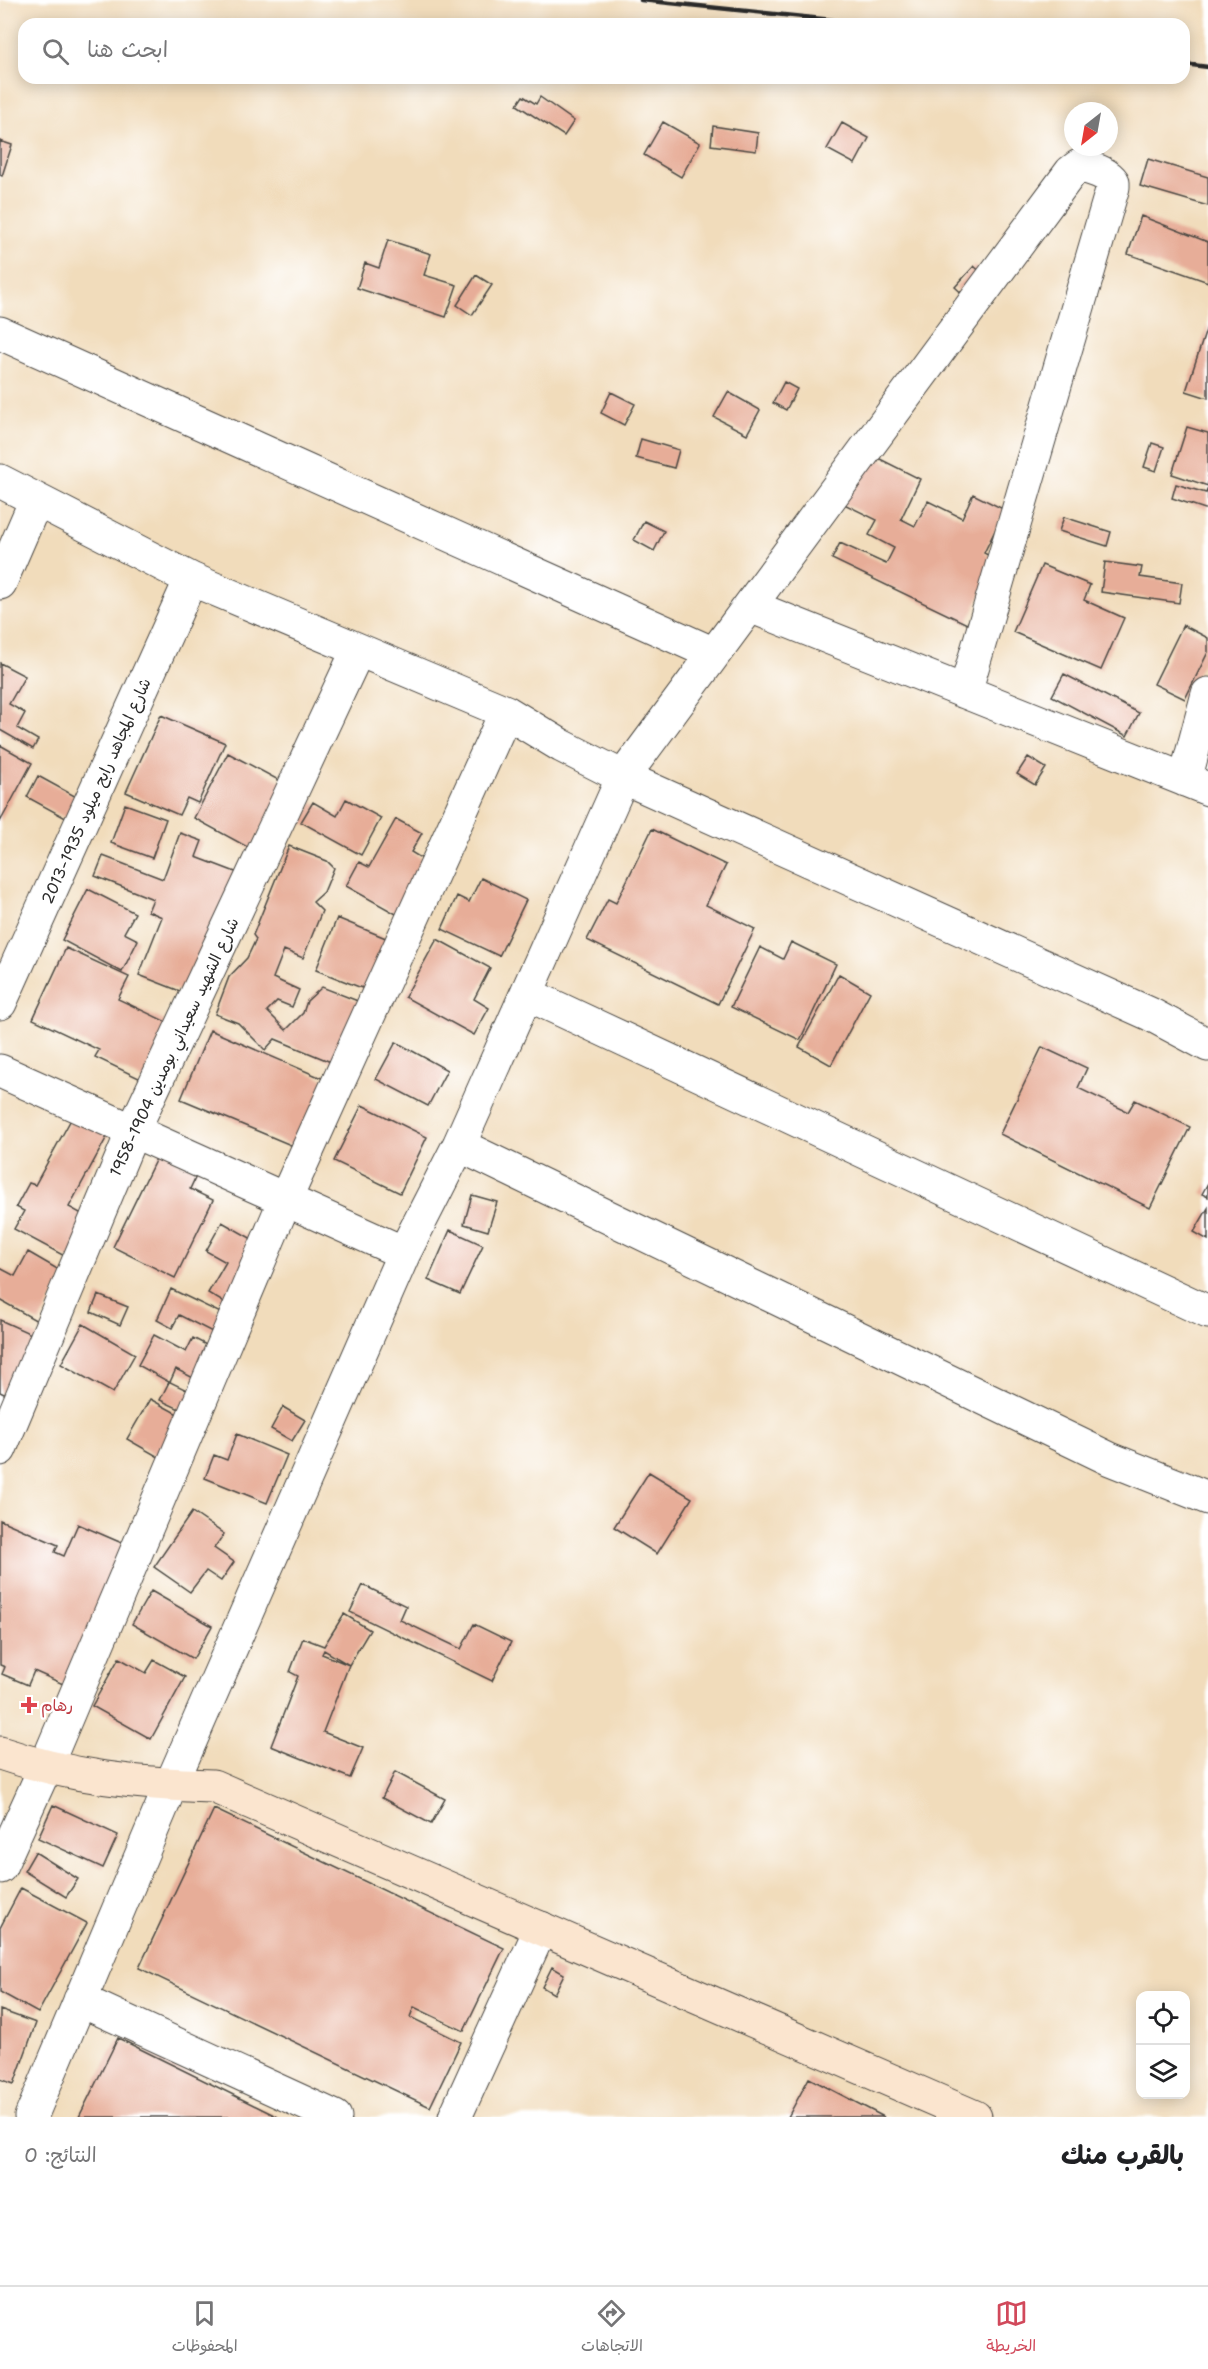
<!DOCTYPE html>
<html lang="ar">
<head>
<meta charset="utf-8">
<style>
	body { margin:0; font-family:"Shantell Sans","Playpen Sans Arabic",sans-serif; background:#f6f6f6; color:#202124; direction:rtl }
	.controls { position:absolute; right:18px; bottom:18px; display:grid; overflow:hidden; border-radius:12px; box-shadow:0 3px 15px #0003 }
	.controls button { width:54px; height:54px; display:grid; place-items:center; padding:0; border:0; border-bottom:2px solid #e0e0e0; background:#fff; color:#202124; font:30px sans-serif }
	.compass { position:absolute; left:1064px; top:102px; width:54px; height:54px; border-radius:50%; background:#fff; box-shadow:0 3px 15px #0003; rotate:211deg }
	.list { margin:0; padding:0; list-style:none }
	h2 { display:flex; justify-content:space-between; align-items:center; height:78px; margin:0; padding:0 24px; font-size:26px }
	h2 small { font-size:20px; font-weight:400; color:#757577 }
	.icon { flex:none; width:33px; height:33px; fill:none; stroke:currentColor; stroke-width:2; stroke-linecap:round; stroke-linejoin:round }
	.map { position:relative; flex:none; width:1208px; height:2117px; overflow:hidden; direction:ltr }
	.search { position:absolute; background:#fff; box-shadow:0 3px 15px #0003; left:18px; right:18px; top:18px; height:66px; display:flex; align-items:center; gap:15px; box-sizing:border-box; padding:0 21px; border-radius:18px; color:#757577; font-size:22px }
	.sheet { height:168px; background:#fff }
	nav { display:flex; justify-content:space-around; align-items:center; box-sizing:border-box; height:84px; border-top:2px solid #e0e0e0; background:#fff; font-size:16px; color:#757577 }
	nav a { display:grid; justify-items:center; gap:3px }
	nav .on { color:#d1495b }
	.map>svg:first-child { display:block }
	.building { fill:#e7ad98 }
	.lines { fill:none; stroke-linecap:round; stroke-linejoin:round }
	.street-casing { stroke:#494641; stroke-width:35 }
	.secondary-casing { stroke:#494641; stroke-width:35 }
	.street { stroke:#fff; stroke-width:33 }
	.secondary { stroke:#fbe5cf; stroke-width:33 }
	.rail { stroke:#2b2b2b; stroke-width:4.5 }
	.health-dot { fill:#e0444e; stroke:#fff; stroke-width:2 }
	.labels { text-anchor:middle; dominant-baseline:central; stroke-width:4.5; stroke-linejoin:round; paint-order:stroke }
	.street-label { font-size:16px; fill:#2b2b2b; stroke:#fff }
	.health-label { font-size:16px; fill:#be3a42; stroke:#fff; text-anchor:start }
</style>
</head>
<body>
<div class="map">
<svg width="1208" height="2117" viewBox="0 0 1208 2117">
	<rect width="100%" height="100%" fill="#fff"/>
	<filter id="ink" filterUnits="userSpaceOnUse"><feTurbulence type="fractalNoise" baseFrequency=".0167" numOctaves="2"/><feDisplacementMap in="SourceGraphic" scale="12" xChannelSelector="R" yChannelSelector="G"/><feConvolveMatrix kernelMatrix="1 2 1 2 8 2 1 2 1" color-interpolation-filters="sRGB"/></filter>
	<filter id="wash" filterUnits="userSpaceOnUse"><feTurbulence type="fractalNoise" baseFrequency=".008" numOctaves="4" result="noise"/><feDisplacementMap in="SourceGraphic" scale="24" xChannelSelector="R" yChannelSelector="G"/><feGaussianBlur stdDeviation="1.35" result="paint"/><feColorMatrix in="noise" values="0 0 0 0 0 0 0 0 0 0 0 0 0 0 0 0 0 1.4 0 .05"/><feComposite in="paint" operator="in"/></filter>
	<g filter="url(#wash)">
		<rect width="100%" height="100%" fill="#f1dcbb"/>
		<g id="blocks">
			<path class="building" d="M523,96L536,104L540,97L574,121L564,136L517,105Z
				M663,122L700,143L681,177L644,155Z
				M842,123L869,138L855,164L827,149Z
				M713,126L758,133L756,151L711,145Z
				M0,141L12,145L2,176L0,175Z
				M1148,159L1208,177V206L1140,186Z
				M1141,216L1208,242V282L1128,254Z
				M388,240L431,254L424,275L457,285L446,317L357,288L365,263L379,268Z
				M974,266L988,279L969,300L955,287Z
				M476,275L492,285L472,315L457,305Z
				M1208,324V398L1186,391Z
				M784,382L797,389L786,410L773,403Z
				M611,392L635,404L624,425L601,413Z
				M728,392L760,410L747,434L714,417Z
				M1187,427L1208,433V486L1172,474Z
				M641,439L679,450L674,468L636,458Z
				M1152,443L1164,447L1156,471L1144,467Z
				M868,453L920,479L901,519L915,526L928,501L962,518L973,494L1005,510L984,553L997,560L967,624L832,559L840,543L886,564L894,548L869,535L877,520L844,504Z
				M1176,484L1206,493L1208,488V510L1172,498Z
				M1064,517L1111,532L1107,546L1059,531Z
				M644,521L664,531L654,551L634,540Z
				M1105,562L1142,567L1140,577L1182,583L1179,603L1101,592Z
				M1042,565L1090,585L1084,600L1124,618L1101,670L1013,632Z
				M1183,625L1208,638V652L1185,699L1154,684Z
				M0,663L25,676L9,704L25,713L17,728L38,740L33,749L0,730Z
				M1064,674L1139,713L1127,736L1052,696Z
				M161,715L225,743L198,803L187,798L179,815L126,792Z
				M0,745L32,763L0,822Z
				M228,753L286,784L251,849L194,818Z
				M1028,757L1046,768L1035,785L1017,774Z
				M38,776L82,800L71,821L27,797Z
				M346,799L381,818L361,855L301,822L313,802L337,816Z
				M125,804L166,819L152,858L111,843Z
				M396,819L422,833L411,852L434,866L405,919L346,886L359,862L369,867Z
				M652,829L726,865L706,905L755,929L718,1004L587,940L608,899L616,903Z
				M180,833L202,841L196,857L238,873L190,995L139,975L162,917L148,911L153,899L95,876L103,856L163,879Z
				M289,846L327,861L334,868L324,892L313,902L322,911L303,958L284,950L273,978L299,990L292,1007L277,1001L267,1011L286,1030L303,1013L307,1001L322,987L368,1005L343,1067L275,1039L265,1050L238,1023L215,1014L229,977L247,958L256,939L253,935Z
				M481,878L526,900L499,956L442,929L457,896L469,902Z
				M88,889L135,913L124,933L138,940L122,972L62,940Z
				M337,918L393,941L372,992L316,970Z
				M437,939L490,968L474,999L489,1008L474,1035L405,997Z
				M791,942L836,964L800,1040L731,1007L760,947L783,959Z
				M66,948L129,977L118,999L173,1025L147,1082L95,1057L99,1050L33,1019Z
				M839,974L870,992L831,1065L799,1047Z
				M210,1030L333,1083L305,1151L181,1099Z
				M396,1042L447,1070L428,1106L376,1079Z
				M1042,1047L1087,1068L1078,1088L1128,1112L1135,1100L1190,1127L1150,1208L1000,1134Z
				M362,1105L427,1137L400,1193L334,1161Z
				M74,1114L109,1133L69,1207L91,1219L70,1259L14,1229L24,1211L16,1207L29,1183L35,1185Z
				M167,1136L206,1155L190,1189L213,1200L175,1278L113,1247Z
				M1208,1183V1197L1202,1194Z
				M472,1195L497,1202L488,1231L464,1224Z
				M1208,1208V1240L1194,1232Z
				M222,1222L261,1244L228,1305L208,1293L226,1262L206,1251Z
				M450,1230L483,1245L460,1294L428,1280Z
				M28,1252L66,1274L39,1322L0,1300V1268L15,1276Z
				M171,1289L231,1318L222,1337L179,1315L172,1328L157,1320Z
				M98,1295L128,1307L120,1325L91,1312Z
				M0,1320L38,1337L10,1397L0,1392Z
				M83,1324L135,1354L113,1393L61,1364Z
				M154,1335L186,1352L193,1338L218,1351L201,1382L176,1369L170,1382L197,1395L188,1413L160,1400L169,1382L138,1365Z
				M150,1399L185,1418L162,1459L127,1439Z
				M283,1407L305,1420L292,1441L271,1429Z
				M237,1434L287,1455L267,1503L205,1478L214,1455L227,1460Z
				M649,1472L692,1498L657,1554L614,1527Z
				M192,1512L224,1534L214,1548L234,1562L221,1581L206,1571L190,1592L154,1567Z
				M0,1520L58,1545L55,1552L64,1556L78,1524L131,1547L72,1688L34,1671L28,1685L2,1674L5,1667L0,1665Z
				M363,1585L406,1606L400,1620L461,1649L474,1624L511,1642L492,1681L350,1612Z
				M151,1591L212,1626L193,1659L132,1624Z
				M344,1614L370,1630L349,1665L324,1650L322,1654L349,1665L323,1732L363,1748L350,1778L271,1746L298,1676L290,1672L303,1638L324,1646Z
				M119,1658L146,1673L154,1660L185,1677L151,1739L92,1706Z
				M395,1772L445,1799L431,1824L382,1798Z
				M53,1805L118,1835L103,1868L38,1838Z
				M214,1809L504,1948L464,2031L414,2007L410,2017L461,2042L430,2107L139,1968Z
				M35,1852L78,1879L66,1897L24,1871Z
				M21,1888L87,1923L38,2013L0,1992V1928Z
				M552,1967L564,1974L554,1994L542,1987Z
				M0,2010L36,2023L14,2084L0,2079Z
				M118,2038L278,2117H79Z
				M809,2078L884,2117H788Z"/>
		</g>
	</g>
	<g filter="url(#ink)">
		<use href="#blocks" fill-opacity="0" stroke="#494641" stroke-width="1.5"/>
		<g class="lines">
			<g class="street-casing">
				<path id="street" d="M0,333L714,654
					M0,481L191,579L506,712L562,746L623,777L1150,1014L1208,1045
					M0,583L36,500
					M750,606L1208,789
					M1185,780L1208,694
					M527,994L1208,1312
					M0,1003L191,579
					M0,1071L404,1253
					M459,1145L1110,1459L1208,1498
					M0,1449L133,1131L358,650
					M0,1867L45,1768L285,1200L506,712
					M80,2000L335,2117
					M31,2117L171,1785L404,1253L459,1145L623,777L1071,172L1079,166C1091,168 1107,173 1113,182V187L965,692
					M455,2117L541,1928"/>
			</g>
			<g class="secondary-casing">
				<path id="secondary" d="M0,1753C71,1777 138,1784 213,1786L975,2117"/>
			</g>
			<use href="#street" class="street"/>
			<use href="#secondary" class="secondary"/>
			<path class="rail" d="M641,0L871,24
				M1184,64L1208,67"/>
		</g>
	</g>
	<path class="health-dot" d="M26 1696h6v6h6v6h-6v6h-6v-6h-6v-6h6z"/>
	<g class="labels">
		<g class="street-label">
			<text transform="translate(96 791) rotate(-66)">شارع المجاهد رابح ميلود 1935-2013</text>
			<text transform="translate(174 1047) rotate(-65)">شارع الشهيد سعيداني بومدين 1904-1958</text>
		</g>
		<g class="health-label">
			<text x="41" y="1705">رهام</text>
		</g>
	</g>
</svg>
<div class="controls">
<button><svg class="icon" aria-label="locate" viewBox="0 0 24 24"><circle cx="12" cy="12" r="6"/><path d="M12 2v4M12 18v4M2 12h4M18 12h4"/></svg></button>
<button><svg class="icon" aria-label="layers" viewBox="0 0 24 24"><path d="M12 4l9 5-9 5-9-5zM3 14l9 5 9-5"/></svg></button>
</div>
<svg class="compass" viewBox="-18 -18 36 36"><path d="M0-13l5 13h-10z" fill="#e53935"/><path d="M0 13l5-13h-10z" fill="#757577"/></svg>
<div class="search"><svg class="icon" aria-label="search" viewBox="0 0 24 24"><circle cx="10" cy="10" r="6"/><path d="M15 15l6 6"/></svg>ابحث هنا</div>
</div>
<section class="sheet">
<h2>بالقرب منك<small>النتائج: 0</small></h2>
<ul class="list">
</ul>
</section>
<nav>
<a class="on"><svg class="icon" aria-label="map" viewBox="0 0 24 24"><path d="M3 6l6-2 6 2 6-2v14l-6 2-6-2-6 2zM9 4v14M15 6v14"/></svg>الخريطة</a>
<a><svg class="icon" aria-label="directions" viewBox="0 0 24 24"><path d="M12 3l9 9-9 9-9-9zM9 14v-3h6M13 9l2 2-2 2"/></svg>الاتجاهات</a>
<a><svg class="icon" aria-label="saved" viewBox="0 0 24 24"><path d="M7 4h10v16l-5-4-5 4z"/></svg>المحفوظات</a>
</nav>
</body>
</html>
